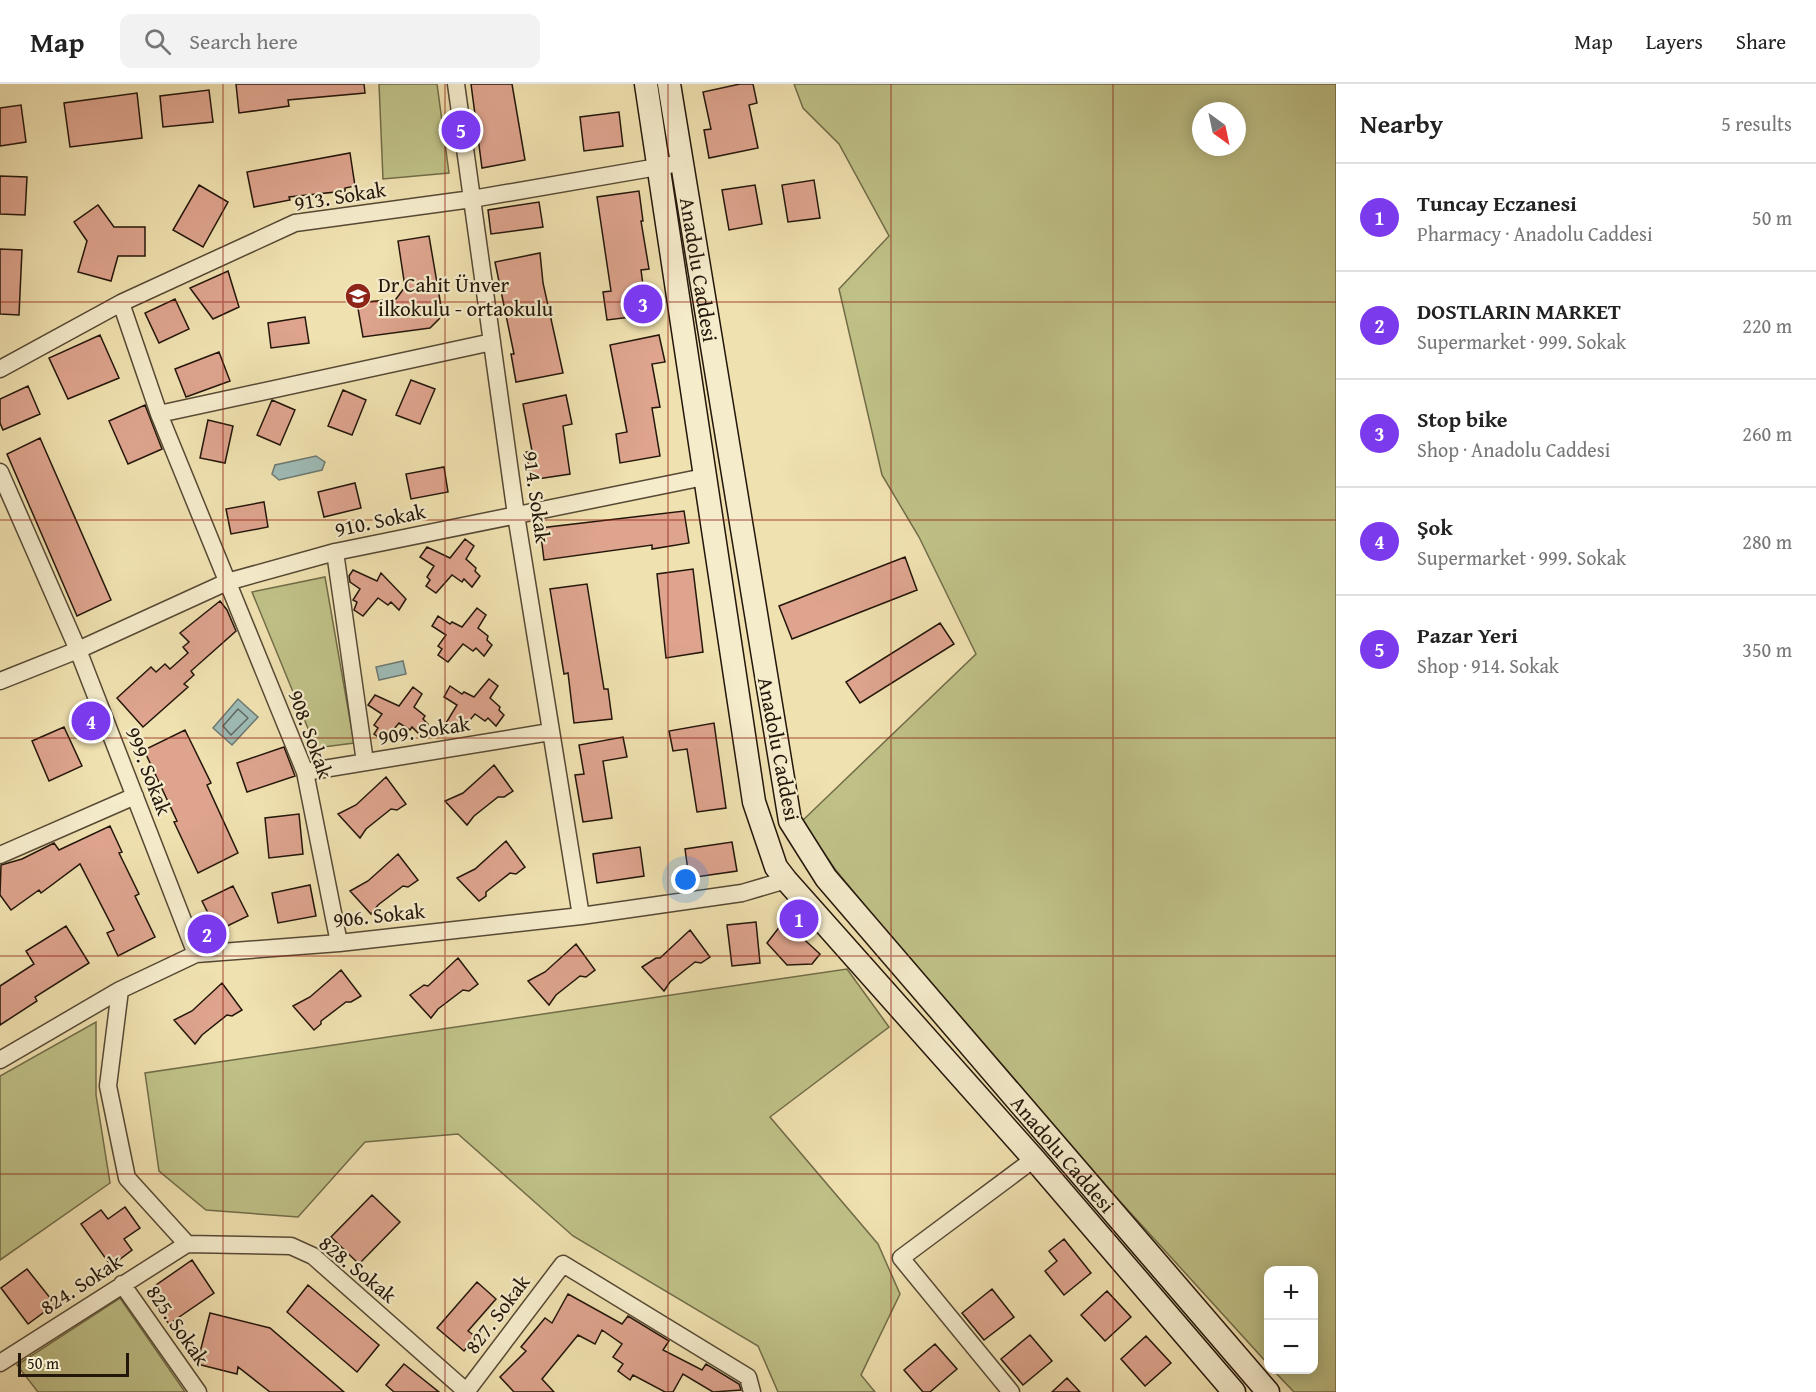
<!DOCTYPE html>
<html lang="en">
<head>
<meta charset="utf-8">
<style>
	body { margin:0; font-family:"Gentium Book Plus",serif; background:#f2f2f2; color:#222 }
	.controls { position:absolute; right:18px; bottom:18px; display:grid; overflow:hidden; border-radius:12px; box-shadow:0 3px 15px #0003 }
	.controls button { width:54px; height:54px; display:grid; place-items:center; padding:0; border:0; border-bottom:2px solid #e0e0e0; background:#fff; color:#222; font:30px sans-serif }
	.compass { position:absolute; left:1192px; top:18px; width:54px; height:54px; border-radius:50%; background:#fff; box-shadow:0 3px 15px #0003; rotate:147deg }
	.scale { position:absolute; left:18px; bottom:15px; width:111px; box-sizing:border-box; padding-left:6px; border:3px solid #23160a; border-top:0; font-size:16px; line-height:21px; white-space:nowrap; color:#23160a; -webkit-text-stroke:4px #f5eccc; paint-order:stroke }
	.you { position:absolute; left:686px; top:796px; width:21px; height:21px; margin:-15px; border:4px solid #fff; border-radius:50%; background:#1a73e8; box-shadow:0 0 0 9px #1a73e833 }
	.badge { display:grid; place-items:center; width:39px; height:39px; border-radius:50%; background:#7c3aed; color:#fff; font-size:20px; font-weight:700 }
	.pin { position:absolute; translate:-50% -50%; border:3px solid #fff; box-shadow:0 2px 6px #0006 }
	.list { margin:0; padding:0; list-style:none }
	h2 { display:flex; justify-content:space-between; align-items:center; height:78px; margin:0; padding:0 24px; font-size:26px }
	h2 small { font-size:20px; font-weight:400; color:#767676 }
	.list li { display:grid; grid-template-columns:39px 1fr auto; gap:18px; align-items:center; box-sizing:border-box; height:108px; padding:0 24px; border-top:2px solid #e0e0e0 }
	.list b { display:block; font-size:22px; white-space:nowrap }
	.list p { margin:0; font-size:20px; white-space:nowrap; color:#767676 }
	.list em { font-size:20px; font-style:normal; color:#767676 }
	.icon { flex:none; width:33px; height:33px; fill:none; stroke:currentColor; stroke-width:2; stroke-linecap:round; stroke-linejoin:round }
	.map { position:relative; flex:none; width:1336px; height:1308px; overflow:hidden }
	header { display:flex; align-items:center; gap:36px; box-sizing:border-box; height:84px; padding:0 30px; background:#fff; border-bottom:2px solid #e0e0e0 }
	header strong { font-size:28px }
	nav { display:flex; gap:33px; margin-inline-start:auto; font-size:21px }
	.search { width:420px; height:54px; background:#f2f2f2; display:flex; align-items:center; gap:15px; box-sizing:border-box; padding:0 21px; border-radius:12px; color:#767676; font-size:22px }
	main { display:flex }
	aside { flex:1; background:#fff }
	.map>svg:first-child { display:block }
	.green { fill:#bfc187; stroke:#716c48; stroke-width:1.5; fill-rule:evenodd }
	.water { fill:#9ebbb6; stroke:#6d7971; stroke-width:1.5 }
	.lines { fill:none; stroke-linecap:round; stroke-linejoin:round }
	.shore { stroke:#606860; stroke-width:1.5 }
	.building { fill:#dea48e; stroke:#23160a; stroke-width:1.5 }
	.minor-casing { stroke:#564934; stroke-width:19 }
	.secondary-casing { stroke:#23160a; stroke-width:25 }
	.minor { stroke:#f5eccc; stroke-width:16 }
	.secondary { stroke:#f5eccc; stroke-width:22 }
	.grid { fill:none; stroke:#8f2418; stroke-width:1.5; stroke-opacity:0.55 }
	.labels { text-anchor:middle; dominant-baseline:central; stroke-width:4.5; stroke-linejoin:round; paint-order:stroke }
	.street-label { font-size:21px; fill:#23160a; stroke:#f5eccc }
	.poi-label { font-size:21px; fill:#23160a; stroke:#f5eccc; text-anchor:start }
</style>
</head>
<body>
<header>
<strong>Map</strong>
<div class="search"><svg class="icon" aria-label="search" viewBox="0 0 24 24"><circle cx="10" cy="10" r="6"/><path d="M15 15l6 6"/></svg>Search here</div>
<nav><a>Map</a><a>Layers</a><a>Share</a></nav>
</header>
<main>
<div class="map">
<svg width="1336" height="1308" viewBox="0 0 1336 1308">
	<rect width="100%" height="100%" fill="#f0e1b0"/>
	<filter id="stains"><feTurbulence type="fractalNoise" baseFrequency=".00333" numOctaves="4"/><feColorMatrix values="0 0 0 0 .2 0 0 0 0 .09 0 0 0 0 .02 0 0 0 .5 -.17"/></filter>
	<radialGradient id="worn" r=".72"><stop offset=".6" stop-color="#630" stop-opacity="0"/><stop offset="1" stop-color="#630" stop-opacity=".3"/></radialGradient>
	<path class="green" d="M379,0H437L449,89L383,95Z
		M794,0H1336V1308H1294L1273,1286H1314V1186H1268V1280L1117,1114L871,829L835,785L802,737L976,570L919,453L882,391L839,205L889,152L839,60L803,24ZM1201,27H1237V63H1201Z
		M325,493L354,659L316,664L252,508Z
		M847,885L889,943L770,1033L878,1160L900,1210L861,1291L875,1308H778L758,1262L573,1152L458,1050L365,1058L298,1133L206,1126L159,1087L145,989Z
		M96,938V1011L110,1099L0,1176V992Z
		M120,1214L185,1308H38L17,1281Z"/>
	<path class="water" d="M316,372L325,378L322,386L279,396L272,390L275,381Z
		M403,577L406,590L379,596L376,583Z
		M238,615L258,633L232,661L213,644Z"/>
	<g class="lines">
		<path class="shore" d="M238,625L248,634L231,651L223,642Z"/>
	</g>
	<path class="building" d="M236,0H364L365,9L288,16L289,22L239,29Z
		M471,0H512L525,76L482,84Z
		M740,0H753L757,19L749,21L758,64L709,74L704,46L711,45L703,8Z
		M209,6L213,38L163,43L160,12Z
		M137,9L142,54L70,63L64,19Z
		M21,21L26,58L0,62V24Z
		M619,28L623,62L584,67L580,33Z
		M350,69L355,102L345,104V107L289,113L290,116L254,123L247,88Z
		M0,92L27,93L25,131L0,130Z
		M814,96L820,134L788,138L782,101Z
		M199,101L228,118L203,163L173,146Z
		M755,101L762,140L729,146L722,106Z
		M639,107L643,137H641L649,185L641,186L647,231L607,236L603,208L611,207L597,113Z
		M539,118L543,143L491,150L488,126Z
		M98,121L114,143H145V172H118L111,197L78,188L87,157L74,138Z
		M429,152L442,228L439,235L430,244L363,253L357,219L396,215L405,203L398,157Z
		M0,165L22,166L19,231L0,230Z
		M540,169L543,199L563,289L516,298L511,270H514L495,178Z
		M228,187L239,223L213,235L190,204Z
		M175,215L189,245L159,259L145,229Z
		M305,233L309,259L271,264L268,239Z
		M100,251L119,294L68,315L49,274Z
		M659,251L665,278L652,280L660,323L652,324L660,372L620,379L616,350L627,348L610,261Z
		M219,268L230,297L186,313L175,285Z
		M411,296L435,305L420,340L396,331Z
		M28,302L40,330L3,346L0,339V315Z
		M343,306L366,316L352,351L328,342Z
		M566,311L572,340L563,342L570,390L531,396L526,368L532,367L523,320Z
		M272,316L295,326L280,361L257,351Z
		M145,321L162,365L128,380L109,337Z
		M208,336L233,342L225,379L200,374Z
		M40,354L111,516L77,532L7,370Z
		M444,383L448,408L411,415L406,390Z
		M355,399L361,424L324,433L318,408Z
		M264,418L268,443L231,450L226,425Z
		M684,427L689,459L652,465V461L544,476L540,444Z
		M465,455L474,462L466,475L476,484L475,487L480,492L472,503L464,495L462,498L452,491L436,509L426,502L430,496L427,493L434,482L420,473L427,463L450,474Z
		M905,473L917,506L792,555L779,522Z
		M693,485L703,568L666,574L657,490Z
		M353,486L377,497L381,489L406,515L399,526L391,518L388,521L378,514L363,532L354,526L357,518L353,516L360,505L350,498L349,492Z
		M587,500L604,605H608L612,635L574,639L568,589L564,590L550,505Z
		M220,517L227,526L236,547L191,587L194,591L184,600L188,603L143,643L117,614L151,583L156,588L165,580L170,585L188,569L183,563L189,558L180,549Z
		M477,524L486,531L478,544L488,552L487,556L492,561L484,572L476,564L473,567L463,560L448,578L438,571L442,565L438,562L446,551L432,542L438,532L450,540L452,538L462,543Z
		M940,539L954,560L860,619L846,598Z
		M489,595L498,602L490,614L500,623L499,626L504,631L496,642L488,634L485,637L475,630L460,648L446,639L457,621L444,613L450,602L462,610L464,608L474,613Z
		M413,603L422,610L414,623L425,632L423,635L428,640L420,651L412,643L410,646L399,639L384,657L374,650L378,644L374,641L382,630L368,621L375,611L399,622Z
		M714,639L726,724L697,728L687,665L673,667L669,647Z
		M64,643L82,682L49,697L32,657Z
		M185,646L211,699L207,701L238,769L198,789L174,738L177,737L144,666Z
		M623,653L627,673L603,677L612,734L583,738L575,691L584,690L579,661Z
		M284,663L295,692L247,708L237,679Z
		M494,681L513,707L504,713H498L474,732L467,741L445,717L463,709Z
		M386,693L406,720L397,726L391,725L366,745L360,754L338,730L356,721Z
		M299,730L303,770L269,774L265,734Z
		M110,742L122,768L119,769L139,810L135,812L155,853L118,872L107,849L114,846L80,780L41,809L39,806L11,826L0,811L1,781L22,775L54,759L59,766Z
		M506,757L525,783L516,790L510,789L486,808V812L479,817L457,794L475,785Z
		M732,758L737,787L689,794L685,765Z
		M640,763L644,792L597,799L593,770Z
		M398,770L418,796L408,803L403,802L378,821L371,830L350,807L368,797Z
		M310,801L316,832L278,839L272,809Z
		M233,802L248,832L217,847L202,817Z
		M784,837L820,870L812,880L787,881L767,859Z
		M756,838L760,879L732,882L727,841Z
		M66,842L89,879L35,913L37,917L0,941V902L34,880L26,867Z
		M690,846L710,873L701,879L695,878L670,898L664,907L642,883L656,874H660Z
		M576,860L595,886L586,893L580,892L556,911L549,921L528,897L545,888Z
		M458,874L478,900L469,907L463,906L438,925L431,934L410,911L424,901L428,902Z
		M341,886L361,912L351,918H346L321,937V940L314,946L293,922L310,913Z
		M222,899L242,926L232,932L227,931L202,951L195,960L174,936L192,927Z
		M372,1111L400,1138L359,1180L331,1153Z
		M125,1123L140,1144L124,1155L132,1166L111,1182L81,1140L101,1126L108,1135Z
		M1064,1155L1091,1189L1064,1211L1045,1187L1057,1177L1049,1167Z
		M192,1176L214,1209L169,1240L146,1208Z
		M27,1185L55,1220L28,1240L1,1204Z
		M477,1198L496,1215L468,1247L476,1253L464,1267L437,1244Z
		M308,1201L379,1261L357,1288L287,1228Z
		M992,1205L1014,1233L984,1256L962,1229Z
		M1107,1207L1131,1233L1105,1257L1081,1231Z
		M568,1210L622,1240L628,1232L669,1257L663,1266L702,1286L706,1280L739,1300L741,1306L713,1308L683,1290L673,1308H665L633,1291L630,1296L618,1287L623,1280L613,1273L622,1260L602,1246L595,1260L578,1251L542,1295L554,1308H514L500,1293L526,1267L521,1263L545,1234L552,1239Z
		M210,1229L270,1244L344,1308H270L238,1283L237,1290L197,1280Z
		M1030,1251L1052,1277L1023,1301L1001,1275Z
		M1146,1252L1171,1279L1145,1302L1121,1275Z
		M935,1260L957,1285L930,1308H923L904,1286Z
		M404,1280L439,1308H394L386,1301Z
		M1067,1294L1080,1308H1052Z"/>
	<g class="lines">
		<g class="minor-casing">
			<path id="minor" d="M456,0L516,431L581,832
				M121,219L159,330L305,688L339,859
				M0,285L121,219L295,139L472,115L669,81
				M159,330L492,258
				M0,388L78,566L196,870
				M335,468L365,678
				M0,597L78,566L227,498L335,468L704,393
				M305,688L550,648
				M0,771L135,712
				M120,906L108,1002L127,1094L187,1160L291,1162L313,1172L467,1308
				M0,976L120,906L196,870L339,859L581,832L742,809L786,796
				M122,1200L198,1308
				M0,1279L187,1160
				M466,1308L563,1180L748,1293L752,1308
				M1011,1308L901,1174L1034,1075"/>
		</g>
		<g class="secondary-casing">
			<g id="secondary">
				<path d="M646,0L754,718L776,783L786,796L1034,1075L1234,1308"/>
				<path id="s1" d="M669,0L790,737L826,794L1268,1308"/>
			</g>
		</g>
		<use href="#minor" class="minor"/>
		<use href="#secondary" class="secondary"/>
	</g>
	<path class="grid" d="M223,0V1308M445,0V1308M668,0V1308M891,0V1308M1113,0V1308M0,218H1336M0,436H1336M0,654H1336M0,872H1336M0,1090H1336"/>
	<defs>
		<g id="school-disc" transform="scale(1.35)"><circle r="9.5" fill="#8f2418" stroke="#f5eccc"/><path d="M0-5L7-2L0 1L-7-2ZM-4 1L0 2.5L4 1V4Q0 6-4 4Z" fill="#fff"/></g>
	</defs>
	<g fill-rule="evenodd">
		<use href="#school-disc" x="358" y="212"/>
	</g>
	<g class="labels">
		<g class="street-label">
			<text transform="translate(340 112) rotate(-9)">913. Sokak</text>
			<text stroke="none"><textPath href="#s1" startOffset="188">Anadolu Caddesi</textPath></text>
			<text transform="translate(537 413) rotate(82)">914. Sokak</text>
			<text transform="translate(380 436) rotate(-12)">910. Sokak</text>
			<text transform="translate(424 646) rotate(-9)">909. Sokak</text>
			<text transform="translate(311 650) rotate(70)">908. Sokak</text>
			<text transform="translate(779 665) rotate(79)">Anadolu Caddesi</text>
			<text transform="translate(149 687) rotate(69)">999. Sokak</text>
			<text transform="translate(379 831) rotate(-6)">906. Sokak</text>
			<text stroke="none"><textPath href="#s1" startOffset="1178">Anadolu Caddesi</textPath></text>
			<text transform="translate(358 1185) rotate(39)">828. Sokak</text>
			<text transform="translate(81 1200) rotate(-33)">824. Sokak</text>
			<text transform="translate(497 1230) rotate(-53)">827. Sokak</text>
			<text transform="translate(178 1241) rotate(55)">825. Sokak</text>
		</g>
		<g class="poi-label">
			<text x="378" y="200">Dr Cahit Ünver<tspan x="378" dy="24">ilkokulu - ortaokulu</tspan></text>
		</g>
	</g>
	<rect width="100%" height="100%" filter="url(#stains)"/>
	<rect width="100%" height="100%" fill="url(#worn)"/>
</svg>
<div class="controls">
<button>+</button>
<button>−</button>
</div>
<svg class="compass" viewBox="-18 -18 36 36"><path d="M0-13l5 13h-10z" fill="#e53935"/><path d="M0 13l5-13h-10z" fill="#767676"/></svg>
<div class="scale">50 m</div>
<div class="you"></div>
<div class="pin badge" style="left:799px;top:835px">1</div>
<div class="pin badge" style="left:207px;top:850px">2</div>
<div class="pin badge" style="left:643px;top:220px">3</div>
<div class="pin badge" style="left:91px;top:637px">4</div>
<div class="pin badge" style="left:461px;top:46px">5</div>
</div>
<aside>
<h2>Nearby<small>5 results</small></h2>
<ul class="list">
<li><span class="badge">1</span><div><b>Tuncay Eczanesi</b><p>Pharmacy · Anadolu Caddesi</p></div><em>50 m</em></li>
<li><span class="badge">2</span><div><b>DOSTLARIN MARKET</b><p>Supermarket · 999. Sokak</p></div><em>220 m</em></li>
<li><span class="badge">3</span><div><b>Stop bike</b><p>Shop · Anadolu Caddesi</p></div><em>260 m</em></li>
<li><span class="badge">4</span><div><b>Şok</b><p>Supermarket · 999. Sokak</p></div><em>280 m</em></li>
<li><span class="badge">5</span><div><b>Pazar Yeri</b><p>Shop · 914. Sokak</p></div><em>350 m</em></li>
</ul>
</aside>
</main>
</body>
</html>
